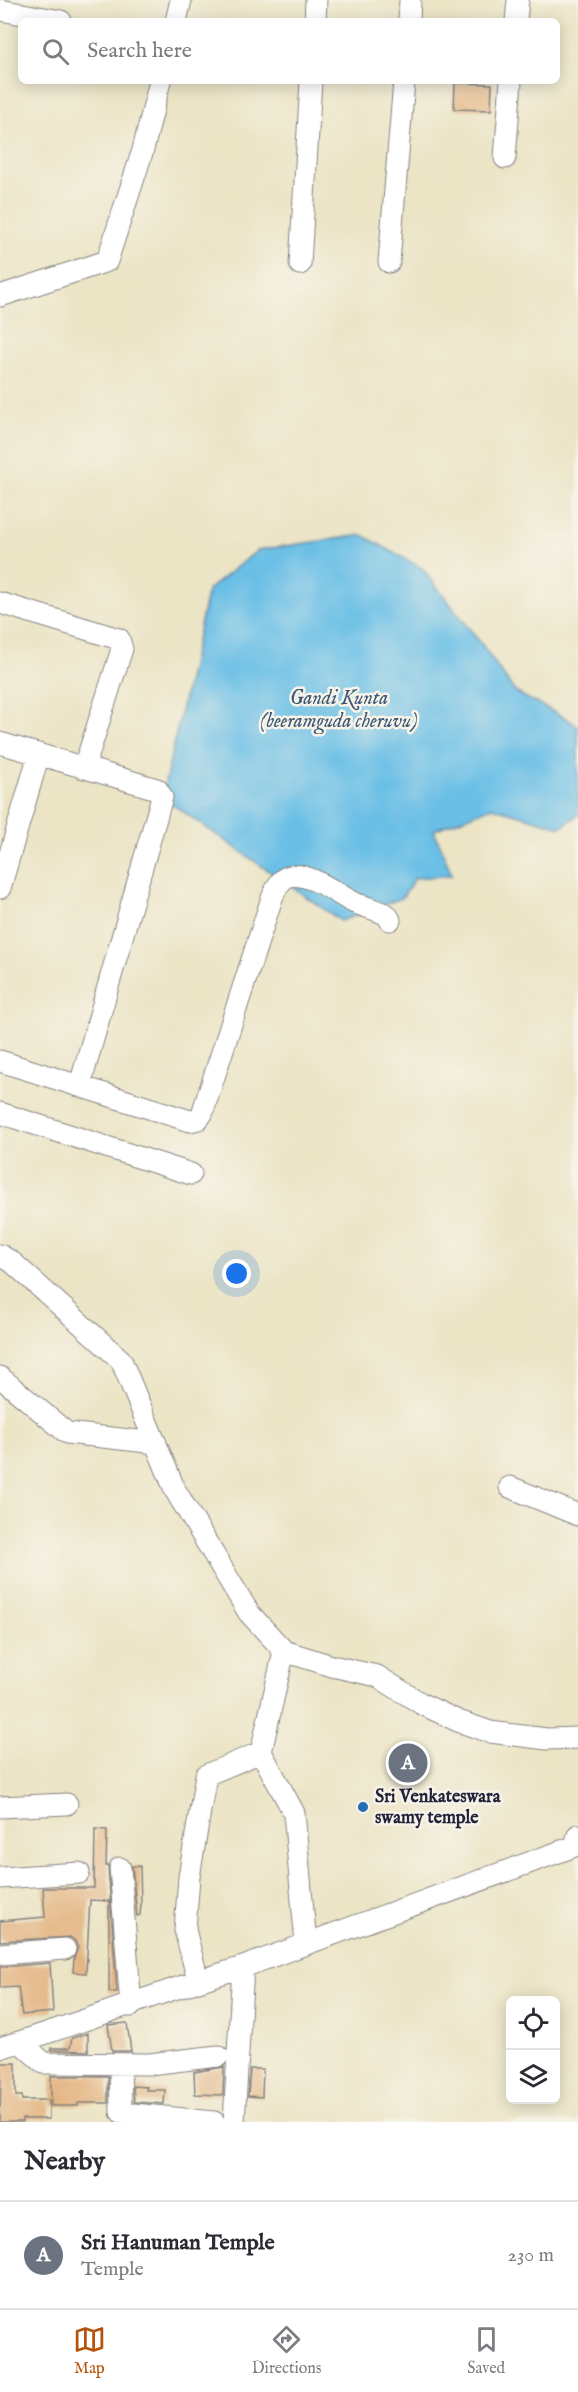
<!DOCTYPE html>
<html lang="en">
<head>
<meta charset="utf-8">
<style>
	body { margin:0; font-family:"IM FELL English",serif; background:#f7f7f7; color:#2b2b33 }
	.controls { position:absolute; right:18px; bottom:18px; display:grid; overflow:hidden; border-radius:9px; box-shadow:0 3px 15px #0003 }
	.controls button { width:54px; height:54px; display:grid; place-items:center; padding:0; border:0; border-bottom:2px solid #e1e1e2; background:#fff; color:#2b2b33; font:30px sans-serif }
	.you { position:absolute; left:237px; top:1274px; width:21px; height:21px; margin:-15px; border:4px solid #fff; border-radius:50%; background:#1a73e8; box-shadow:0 0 0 9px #1a73e833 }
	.badge { display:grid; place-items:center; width:39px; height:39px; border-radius:50%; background:#b45309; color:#fff; font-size:20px; font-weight:700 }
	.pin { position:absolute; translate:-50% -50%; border:3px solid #fff; box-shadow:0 2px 6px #0006 }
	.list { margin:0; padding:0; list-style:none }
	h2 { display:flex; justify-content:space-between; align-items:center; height:78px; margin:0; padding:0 24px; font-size:26px }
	h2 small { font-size:20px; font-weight:400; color:#7c7c81 }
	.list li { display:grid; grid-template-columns:39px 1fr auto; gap:18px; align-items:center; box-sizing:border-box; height:108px; padding:0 24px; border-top:2px solid #e1e1e2 }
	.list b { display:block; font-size:22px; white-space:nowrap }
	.list p { margin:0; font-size:20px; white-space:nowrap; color:#7c7c81 }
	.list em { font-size:20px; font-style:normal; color:#7c7c81 }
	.icon { flex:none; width:33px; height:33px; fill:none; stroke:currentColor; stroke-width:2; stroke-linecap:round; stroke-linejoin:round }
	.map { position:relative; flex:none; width:578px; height:2122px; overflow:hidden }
	.search { position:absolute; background:#fff; box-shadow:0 3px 15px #0003; left:18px; right:18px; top:18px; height:66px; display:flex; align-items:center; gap:15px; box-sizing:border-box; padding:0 21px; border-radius:9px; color:#7c7c81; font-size:22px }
	.sheet { height:186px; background:#fff }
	nav { display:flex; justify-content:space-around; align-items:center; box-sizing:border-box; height:84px; border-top:2px solid #e1e1e2; background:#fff; font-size:16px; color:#7c7c81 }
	nav a { display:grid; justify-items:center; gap:3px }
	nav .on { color:#b45309 }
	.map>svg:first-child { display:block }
	.water { fill:#6abfe6; stroke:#467090; stroke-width:1.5 }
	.building { fill:#e4b684 }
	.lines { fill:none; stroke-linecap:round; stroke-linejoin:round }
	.minor-casing { stroke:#868380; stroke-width:23 }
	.minor { stroke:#fff; stroke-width:21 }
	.poi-dot { fill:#1f6fb2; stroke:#f7f3e8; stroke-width:2 }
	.labels { text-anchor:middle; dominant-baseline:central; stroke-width:5; stroke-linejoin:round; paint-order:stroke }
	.poi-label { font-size:18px; font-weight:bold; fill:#22223b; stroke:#f7f3e8; text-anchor:start }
	.water-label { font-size:20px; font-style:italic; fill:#3b5977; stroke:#f7f3e8 }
</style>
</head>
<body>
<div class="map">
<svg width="578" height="2122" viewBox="0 0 578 2122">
	<rect width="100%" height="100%" fill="#f7f3e8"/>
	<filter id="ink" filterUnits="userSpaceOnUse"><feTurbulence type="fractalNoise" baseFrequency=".0167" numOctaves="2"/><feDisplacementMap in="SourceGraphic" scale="12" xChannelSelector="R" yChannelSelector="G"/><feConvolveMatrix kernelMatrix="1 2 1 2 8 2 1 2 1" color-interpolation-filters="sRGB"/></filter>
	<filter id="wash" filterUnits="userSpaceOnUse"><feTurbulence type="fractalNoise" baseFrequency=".008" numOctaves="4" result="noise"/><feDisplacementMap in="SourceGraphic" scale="24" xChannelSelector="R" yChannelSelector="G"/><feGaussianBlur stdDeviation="1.35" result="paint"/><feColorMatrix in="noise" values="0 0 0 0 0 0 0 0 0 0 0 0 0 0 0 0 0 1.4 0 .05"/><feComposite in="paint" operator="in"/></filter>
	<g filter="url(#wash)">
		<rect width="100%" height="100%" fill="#ebe4c5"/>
		<path class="water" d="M362,535L422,568L480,642L515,692L569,720L578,727V815L561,827L492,807L434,830L452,875L415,878L402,898L341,921L162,797L208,590L258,550Z"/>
		<g id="blocks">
			<path class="building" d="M455,83L492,84L491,110L454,109Z
				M95,1829L107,1830L106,1866H108L117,1992H109V1901L90,1900L86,1973L73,1972L74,1958L78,1947L75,1941L70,1937L0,1941V1921L45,1917L43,1888H94Z
				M132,1866H140L141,1905L140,1915L137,1916Z
				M50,1963L53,2012L22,2015L18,1987L0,1988V1967Z
				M127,2023L131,2051H112L108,2025Z
				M88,2033V2051L51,2050V2048H70L72,2038Z
				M1,2063H16V2096H22V2100H49V2119H22V2122H0Z
				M224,2067L223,2095L195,2094L194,2072Z
				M250,2069H263L262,2097L248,2096Z
				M51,2076H108V2103H78V2106H51Z
				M133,2086L147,2087L146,2090H165L164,2104L134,2102Z"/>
		</g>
	</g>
	<g filter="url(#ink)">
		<use href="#blocks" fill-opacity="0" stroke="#868380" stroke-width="1.5"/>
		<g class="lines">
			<g class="minor-casing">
				<path id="minor" d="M0,10L61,21
					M176,21L181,0
					M315,21L316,0
					M409,21L410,0
					M516,21L518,0
					M505,158L511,81
					M389,262L404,81
					M300,264L311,81
					M0,296L107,261L143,150L160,81
					M0,603L119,639L122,649L84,768
					M0,743L157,789L162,797L80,1085
					M0,888L39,754
					M0,1061L190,1121L198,1119L202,1114L272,898C276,889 280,878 290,876C310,872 338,895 355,903C366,907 377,910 387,915L390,920
					M0,1113L191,1174
					M0,1255L12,1262L121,1360L175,1490L249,1613L284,1651L332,1666L377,1676L422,1704L458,1721L490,1732L547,1739L578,1738
					M0,1377L67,1433L156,1443
					M510,1487L578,1515
					M261,1752L294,1813L306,1944
					M0,1807L67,1804
					M120,1868L131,2006
					M0,1878L79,1873
					M0,1954L65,1949
					M198,1980L185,1930L189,1877L206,1775L261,1752L284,1651
					M20,2042L44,2063L149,2064L218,2056
					M0,2048C82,2023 161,1991 243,1967L575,1846L578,1835
					M120,2064L121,2112
					M134,2122V2114L214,2122
					M234,2122L243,1967"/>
			</g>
			<use href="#minor" class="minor"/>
		</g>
	</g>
	<circle class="poi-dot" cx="363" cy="1807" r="6"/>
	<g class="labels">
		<g class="poi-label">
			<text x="375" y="1797">Sri Venkateswara<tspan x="375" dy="21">swamy temple</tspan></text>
		</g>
		<g class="water-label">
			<text x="339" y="698">Gandi Kunta<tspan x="339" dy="23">(beeramguda cheruvu)</tspan></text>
		</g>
	</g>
</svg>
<div class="controls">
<button><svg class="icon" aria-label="locate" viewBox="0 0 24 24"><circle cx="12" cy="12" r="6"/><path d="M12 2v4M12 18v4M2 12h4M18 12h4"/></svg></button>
<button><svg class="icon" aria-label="layers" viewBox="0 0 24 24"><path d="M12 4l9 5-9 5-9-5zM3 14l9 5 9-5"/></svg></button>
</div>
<div class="you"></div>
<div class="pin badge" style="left:408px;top:1763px;background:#6b7280">A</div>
<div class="search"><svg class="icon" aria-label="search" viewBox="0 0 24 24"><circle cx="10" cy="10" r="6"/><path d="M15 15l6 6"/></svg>Search here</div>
</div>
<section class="sheet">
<h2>Nearby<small></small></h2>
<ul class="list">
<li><span class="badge" style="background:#6b7280">A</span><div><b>Sri Hanuman Temple</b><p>Temple</p></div><em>230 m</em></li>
</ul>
</section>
<nav>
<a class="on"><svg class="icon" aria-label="map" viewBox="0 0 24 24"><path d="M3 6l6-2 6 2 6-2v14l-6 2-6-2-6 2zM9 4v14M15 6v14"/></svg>Map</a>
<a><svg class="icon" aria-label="directions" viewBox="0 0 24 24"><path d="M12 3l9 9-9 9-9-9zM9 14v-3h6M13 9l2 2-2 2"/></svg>Directions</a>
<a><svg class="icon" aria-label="saved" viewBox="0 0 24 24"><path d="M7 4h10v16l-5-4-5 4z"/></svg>Saved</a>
</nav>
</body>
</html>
